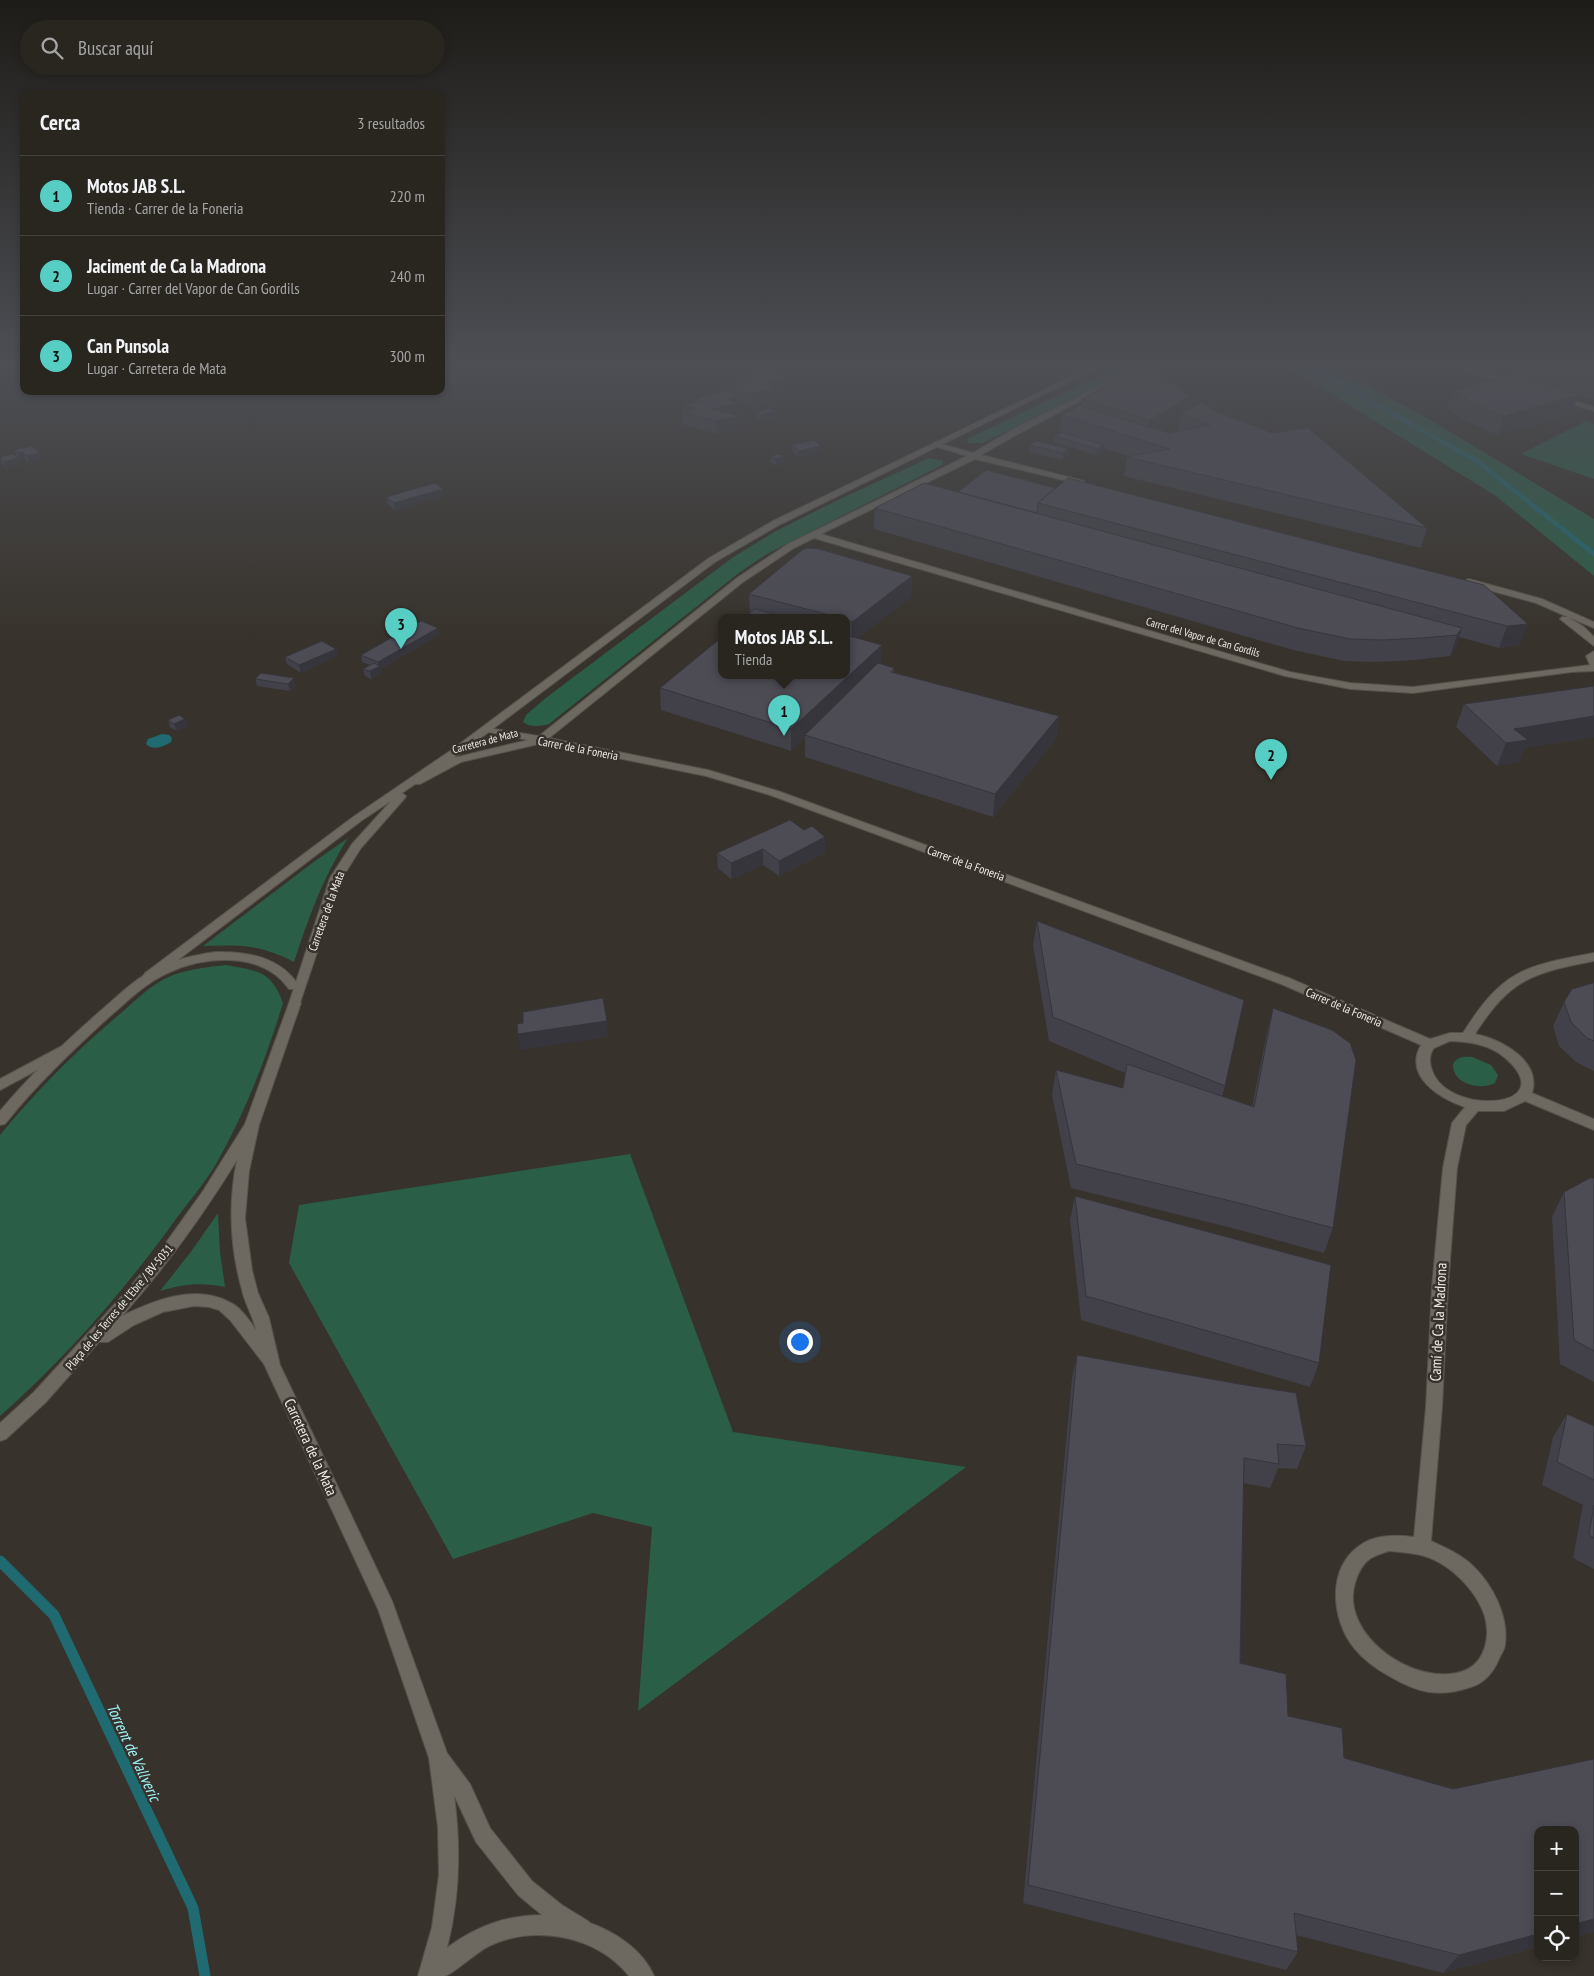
<!DOCTYPE html>
<html lang="es">
<head>
<meta charset="utf-8">
<style>
	body { margin:0; font-family:"PT Sans Narrow",sans-serif; background:#35322d; color:#f1f3f6 }
	.controls { position:absolute; right:15px; bottom:15px; display:grid; overflow:hidden; border-radius:10px; box-shadow:0 2px 8px #0003 }
	.controls button { width:45px; height:45px; display:grid; place-items:center; padding:0; border:0; border-bottom:1px solid #45433e; background:#292620; color:#f1f3f6; font:25px sans-serif }
	.you { position:absolute; left:799px; top:1341px; width:18px; height:18px; margin:-12px; border:4px solid #fff; border-radius:50%; background:#1a73e8; box-shadow:0 0 0 8px #1a73e833 }
	.badge { display:grid; place-items:center; width:32px; height:32px; border-radius:50%; background:#56cec3; color:#111; font-size:16px; font-weight:700 }
	.pin { position:absolute; translate:-50% -41px; filter:drop-shadow(0 1px 2px #0008) }
	.pin::after { content:''; position:absolute; top:26px; width:18px; height:15px; background:inherit; clip-path:polygon(0 0,100% 0,50% 100%) }
	.popup { position:absolute; left:718px; top:614px; width:132px; height:65px; box-sizing:border-box; display:grid; place-content:center; border-radius:10px; background:#292620; filter:drop-shadow(0 1px 4px #0005); font-size:16px; white-space:nowrap; color:#a5a5a5 }
	.popup b { font-size:19px; color:#f1f3f6 }
	.popup::after { content:''; position:absolute; left:50%; top:100%; margin-left:-10px; border:10px solid transparent; border-top-color:#292620 }
	.list { margin:0; padding:0; list-style:none }
	h2 { display:flex; justify-content:space-between; align-items:center; height:65px; margin:0; padding:0 20px; font-size:21px }
	h2 small { font-size:16px; font-weight:400; color:#a5a5a5 }
	.list li { display:grid; grid-template-columns:32px 1fr auto; gap:15px; align-items:center; box-sizing:border-box; height:80px; padding:0 20px; border-top:1px solid #45433e }
	.list b { display:block; font-size:19px; white-space:nowrap }
	.list p { margin:0; font-size:16px; white-space:nowrap; color:#a5a5a5 }
	.list em { font-size:16px; font-style:normal; color:#a5a5a5 }
	.icon { flex:none; width:28px; height:28px; fill:none; stroke:currentColor; stroke-width:2; stroke-linecap:round; stroke-linejoin:round }
	.map { position:relative; flex:none; width:1594px; height:1976px; overflow:hidden }
	.search { position:absolute; background:#292620; box-shadow:0 2px 8px #0003; left:20px; top:20px; width:425px; height:55px; display:flex; align-items:center; gap:12px; box-sizing:border-box; padding:0 18px; border-radius:28px; color:#a5a5a5; font-size:19px }
	.panel { position:absolute; background:#292620; box-shadow:0 2px 8px #0003; left:20px; top:90px; width:425px; height:305px; border-radius:10px }
	.map>svg:first-child { display:block }
	.green { fill:#2b5e47 }
	.water { fill:#1f6b71 }
	.lines { fill:none; stroke-linecap:round; stroke-linejoin:round }
	.stream-far1 { stroke:#1f6b71; stroke-width:4.5 }
	.stream { stroke:#1f6b71; stroke-width:11 }
	.minor-casing { stroke:#54514b; stroke-width:2 }
	.tertiary-casing { stroke:#54514b; stroke-width:2 }
	.secondary-casing { stroke:#54514b; stroke-width:2 }
	.minor { fill:#6d6860; fill-rule:evenodd }
	.tertiary { fill:#6d6860; fill-rule:evenodd }
	.secondary { fill:#6d6860; fill-rule:evenodd }
	.wall { fill:#424149; fill-rule:evenodd }
	.shaded-wall { fill:#36353c }
	.building { fill:#4d4c55; stroke:#36353c }
	.labels { text-anchor:middle; dominant-baseline:central; stroke-width:5; stroke-linejoin:round; paint-order:stroke }
	.far-street-label { font-size:11px; fill:#efece8; stroke:#37322b }
	.street-label { font-size:12px; fill:#efece8; stroke:#37322b }
	.near-street-label { font-size:15px; fill:#efece8; stroke:#37322b }
	.near-water-label { font-size:16px; font-style:italic; fill:#9ff3fa; stroke:#37322b }
</style>
</head>
<body>
<div class="map">
<svg width="1594" height="1976" viewBox="0 0 1594 1976">
	<rect width="100%" height="100%" fill="#37322b"/>
	<path class="green" d="M1120,366H1137L983,443H968L967,439Z
		M1286,366H1333L1427,418L1594,519V576L1496,496Z
		M1586,421L1594,424V479L1521,454Z
		M929,458L943,461L942,465L767,554L740,572L549,724C540,726 531,728 523,722L526,715L547,697L732,558L776,531L840,499Z
		M348,838C323,877 308,919 294,962C258,944 242,945 203,946L315,861Z
		M226,965C257,971 271,970 283,1003C266,1059 245,1113 216,1164C205,1183 189,1201 176,1219C124,1291 66,1358 0,1416V1135C36,1091 77,1050 121,1013C137,999 153,983 173,975C190,969 208,967 226,965Z
		M1472,1057L1491,1065L1498,1075L1495,1083C1480,1091 1452,1084 1453,1064C1457,1057 1464,1056 1472,1057Z
		M630,1154L733,1432L966,1467L638,1711L652,1527L593,1513L453,1559L289,1263L299,1205Z
		M218,1213L220,1252L225,1287C201,1282 183,1284 160,1291L190,1253Z"/>
	<path class="water" d="M162,734L169,735L172,738L171,742C163,747 153,751 146,744L148,739Z"/>
	<g class="lines">
		<path class="stream-far1" d="M1311,366L1365,399L1476,460L1594,554"/>
		<path class="stream" d="M0,1561L54,1615L193,1908L205,1976"/>
		<g class="minor-casing">
			<path id="minor" d="M1139,366H1146L1016,435L981,455L1084,481V485L975,459L821,534L1290,672L1350,683L1413,687L1590,665L1586,656L1594,651V671L1572,672L1413,693L1350,689L1285,676L814,538L794,548L743,582L549,738L708,770L778,791L1289,978L1430,1039L1450,1033H1463C1503,970 1523,966 1594,953V961C1532,973 1510,979 1475,1034C1501,1039 1542,1061 1532,1093L1594,1119V1130L1525,1101L1504,1111H1478L1466,1125L1457,1168L1448,1287L1442,1407L1431,1541C1446,1548 1462,1555 1473,1566C1493,1585 1509,1617 1505,1645C1505,1649 1501,1654 1499,1659C1494,1671 1485,1683 1471,1687C1438,1698 1418,1693 1389,1676C1375,1668 1364,1660 1354,1648C1331,1619 1327,1569 1359,1546C1375,1534 1396,1535 1414,1537L1426,1407L1432,1287L1443,1168L1452,1123L1465,1107C1440,1099 1403,1076 1421,1045L1281,984L770,795L706,776L543,743L461,762L420,784H412L411,782L453,758L528,740L482,731V727L539,736L737,578L788,544L967,456L934,446V442L973,453L1010,431ZM1450,1041C1470,1042 1488,1044 1504,1057C1565,1109 1447,1117 1432,1070C1429,1062 1429,1055 1434,1048ZM1389,1551C1407,1553 1424,1553 1440,1563C1459,1574 1477,1594 1484,1614C1491,1634 1486,1661 1466,1670C1418,1690 1339,1636 1355,1583C1358,1573 1362,1564 1371,1558C1376,1555 1383,1553 1389,1551Z
				M1452,366H1461L1470,368L1498,366L1497,367L1479,371L1516,383L1510,384Z
				M1557,396L1594,407V411L1557,400Z
				M1469,579L1542,599L1594,622V628L1568,617L1584,627L1594,637V646L1560,619L1562,617H1568L1536,603L1466,584V580Z
				M62,1046L67,1048L69,1051L67,1054L0,1090V1079Z"/>
		</g>
		<g class="tertiary-casing">
			<path id="tertiary" d="M1093,366H1101L779,525L715,562L458,755L402,793L406,796L405,798L361,848L342,878L299,1006L295,1007L289,1003L330,878L352,844L391,801L361,821L153,979H145L143,976L145,973L353,817L450,751L709,558L773,521Z"/>
		</g>
		<g class="secondary-casing">
			<path id="secondary" d="M215,952C247,951 281,957 299,986L297,989H289C277,972 260,964 241,961C217,958 192,962 170,972C146,982 128,1001 109,1017C72,1051 36,1085 5,1124L0,1125V1111C30,1075 63,1044 98,1013C116,998 132,981 153,970C172,960 194,955 215,952Z
				M295,999L301,1003L259,1125L249,1171L245,1218L252,1270L258,1293L269,1318L280,1365L392,1601L447,1753L470,1784L490,1828L532,1881L562,1905L588,1921L590,1923C615,1932 643,1950 654,1976H629C597,1936 536,1924 489,1946C478,1951 453,1974 445,1976C437,1976 426,1976 418,1976L432,1927L439,1875L438,1827L429,1758L378,1609L264,1364L230,1320L219,1310L209,1307L194,1306L163,1312L134,1325L108,1342H99L46,1402L6,1439L0,1441V1423L34,1392L124,1294L160,1251L203,1191L245,1124L289,1003ZM237,1160C228,1202 230,1248 242,1290C245,1304 253,1316 256,1330C249,1320 241,1307 229,1302C195,1284 154,1300 122,1316C165,1268 203,1215 237,1160ZM454,1795L476,1842L518,1895L542,1915C506,1915 475,1927 447,1948C460,1897 461,1847 454,1795Z"/>
		</g>
		<use href="#minor" class="minor"/>
		<use href="#tertiary" class="tertiary"/>
		<use href="#secondary" class="secondary"/>
	</g>
	<path class="wall" d="M1512,366H1594V400L1578,395L1572,414L1498,435L1459,418V416L1453,414L1454,412L1447,409L1453,391L1519,377L1509,374Z
		M746,374L787,392L772,395V402L751,407L739,401V410L735,411V415L739,416V429L717,434L682,424V412H683V405L696,402V398L735,395L734,386L738,385V383L747,381Z
		M1190,396L1188,410H1213L1427,528L1421,548L1124,476L1127,457L1129,456L1103,448V451L1096,455L1054,442L1055,436L1060,433L1062,415L1081,407L1082,399ZM1180,419L1178,431L1169,433L1161,430Z
		M756,412L775,418L761,421L756,418Z
		M792,445L821,452L798,457L792,451Z
		M1030,445L1069,449V455L1063,460L1029,452Z
		M14,450L40,453L42,459L29,463L25,459L20,460L17,457Z
		M771,456H783V463L776,465L771,463Z
		M0,457L20,465L7,468L2,464Z
		M1055,488L1484,585L1520,645L1499,648L1459,637L1455,649L1450,656L1415,660L1375,662L1344,661L1293,650L874,529L875,508L958,492Z
		M444,496L395,510L388,504L386,497Z
		M912,576L911,597L858,638L881,664L894,668V673L1059,716L1056,739L993,817L805,757V738L791,751L661,710L660,688L846,675V617H745L750,613L749,594Z
		M438,628L439,635L381,669L382,673L371,679L365,676L363,669L370,665L362,662L361,655Z
		M336,649L338,656L301,673L287,664L285,657Z
		M261,673L296,686L290,691L257,686L255,679Z
		M1594,686V737L1524,748L1519,762L1497,766L1456,727L1464,704Z
		M185,719L187,726L177,731L170,727L168,720Z
		M790,820L825,853L779,876L763,865L731,879L718,868L717,853Z
		M1037,921L1225,1086L1222,1096L1252,1107L1267,1032L1273,1008L1333,1228L1324,1253L1232,1228L1071,1188L1052,1095L1056,1070L1122,1088L1125,1073L1049,1041L1033,945Z
		M1594,983V1071L1576,1062L1559,1046L1553,1026L1564,1002Z
		M1594,1178V1382L1560,1364L1552,1217L1564,1192Z
		M1075,1196L1319,1363L1310,1387L1081,1320L1070,1220Z
		M1077,1355L1306,1446L1297,1469L1278,1468L1270,1488L1243,1483L1240,1663L1288,1716L1344,1758L1538,1947L1443,1973L1296,1935L1298,1952L1286,1970L1023,1903L1072,1378Z
		M1567,1414L1594,1426V1569L1573,1558L1583,1505L1542,1485L1553,1437Z"/>
	<path class="shaded-wall" d="M787,379V392L772,395V402L751,407L750,394L767,383Z
		M1578,395L1572,414L1498,435L1504,416Z
		M1190,396L1187,415L1181,413L1180,419L1147,439L1150,420Z
		M739,397V410L735,411V416H739V429L717,434L716,421L712,409L728,399Z
		M693,406V415L686,413V407Z
		M775,412V418L761,421V415Z
		M1104,445L1103,451L1096,455L1097,449Z
		M821,446V452L798,457V451Z
		M1069,449V455L1063,460V453Z
		M23,452L25,459L20,460L18,453Z
		M40,453L42,459L29,463L27,456Z
		M783,456V463L776,465V459Z
		M17,458L20,465L7,468L4,462Z
		M443,489L444,496L395,510L394,503Z
		M912,576L911,597L852,643V622Z
		M1528,624L1520,645L1499,648L1507,626Z
		M438,628L439,635L381,669L382,673L371,679L370,671L379,666L378,662Z
		M1462,628L1455,649L1450,656L1457,635Z
		M882,645L881,667L805,735V738L791,751V729Z
		M336,649L338,656L301,673L299,665Z
		M294,678L296,686L290,691L288,684Z
		M1059,716L1056,739L993,817L995,794Z
		M1594,716V737L1524,748L1519,762L1497,766L1506,743L1514,729Z
		M185,719L187,726L177,731L174,724Z
		M825,837V853L779,876V861Z
		M763,849V865L731,879V863Z
		M607,1021L608,1037L520,1050L518,1034Z
		M1594,1919V1932L1575,1937V1924Z
		M1538,1934V1947L1443,1973L1459,1955Z"/>
	<path class="building" d="M1141,366H1146L1190,396L1150,420L1082,399Z
		M1547,366H1572L1570,372Z
		M770,368L787,379L767,383L772,387V390L750,394L734,386L741,384L738,383L755,379L746,374Z
		M1511,375L1518,377L1522,376L1578,395L1504,416L1464,399H1467L1458,395L1461,394L1453,391Z
		M728,390L739,397L728,399L735,404L712,409L739,416L716,421L682,412L697,409L693,406L686,407L683,405L702,401L696,398Z
		M1202,402L1213,410L1272,433L1308,428L1427,528L1127,457L1170,449L1062,415L1079,406L1169,433L1210,425L1181,413Z
		M771,408L775,412L761,415L756,412Z
		M1062,432L1104,445L1097,449L1055,436Z
		M814,440L821,446L798,451L792,445Z
		M1036,441L1069,449L1063,453L1030,445Z
		M32,446L40,453L27,456L23,452L18,453L14,450Z
		M13,454L17,458L4,462L0,457Z
		M778,454L783,456L776,459L771,456Z
		M986,470L1055,488L1038,503L1037,513L958,492Z
		M1068,478L1484,585L1528,624L1507,626L1038,503Z
		M435,483L443,489L394,503L386,497Z
		M924,483L1462,628L1457,635L1422,638L1382,640L1350,639L1298,628L875,508Z
		M807,548L819,549L912,576L852,622L846,620V617H837L749,594L802,550Z
		M755,609L784,617H745Z
		M421,621L438,628L378,662L361,655Z
		M846,635L882,645L791,729L660,688L722,637V675H846Z
		M322,641L336,649L299,665L285,657Z
		M374,663L380,666L370,671L363,669Z
		M878,663L894,668L891,672L1059,716L995,794L805,735Z
		M261,673L294,678L288,684L255,679Z
		M1594,686V716L1514,729L1528,740L1506,743L1464,704Z
		M179,715L185,719L174,724L168,720Z
		M790,820L804,830L812,826L825,837L779,861L763,849L731,863L717,853Z
		M1037,921L1244,1000L1225,1086L1053,1017Z
		M1593,983H1594V1041L1587,1038L1571,1022L1564,1002L1572,989Z
		M603,998L607,1021L518,1034L517,1024L523,1023V1012Z
		M1273,1008L1332,1030L1350,1043L1356,1060L1333,1228L1239,1203L1076,1164L1056,1070L1123,1088L1127,1064L1254,1107Z
		M1590,1178H1594V1351L1574,1340L1564,1192Z
		M1075,1196L1331,1265L1319,1363L1086,1296Z
		M1077,1355L1239,1384L1296,1393L1306,1446L1277,1444L1279,1464L1244,1458L1240,1663L1286,1674L1288,1716L1342,1728L1344,1758L1453,1789L1594,1759V1919L1575,1924V1830H1538V1934L1459,1955L1294,1913L1298,1952L1028,1885Z
		M1567,1414L1594,1426V1480L1557,1462Z
		M1594,1505V1538L1589,1535Z"/>
	<linearGradient id="sky" x2="0" y2="1"><stop stop-color="#1e1c18"/><stop offset="0.57" stop-color="#4d4f55"/><stop offset="1" stop-color="#4d4f55" stop-opacity="0"/></linearGradient>
	<rect width="1594" height="642" fill="url(#sky)"/>
	<g class="labels">
		<g class="far-street-label">
			<text transform="translate(1203 637) rotate(16)">Carrer del Vapor de Can Gordils</text>
			<text transform="translate(485 741) rotate(-15)">Carretera de Mata</text>
		</g>
		<g class="street-label">
			<text transform="translate(578 748) rotate(11)">Carrer de la Foneria</text>
			<text transform="translate(966 863) rotate(20)">Carrer de la Foneria</text>
			<text transform="translate(326 911) rotate(-70)">Carretera de la Mata</text>
			<text transform="translate(1344 1007) rotate(23)">Carrer de la Foneria</text>
			<text transform="translate(119 1307) rotate(-50)">Plaça de les Terres de l'Ebre / BV-5031</text>
		</g>
		<g class="near-street-label">
			<text transform="translate(1438 1322) rotate(-87)">Camí de Ca la Madrona</text>
			<text transform="translate(311 1447) rotate(65)">Carretera de la Mata</text>
		</g>
		<g class="near-water-label">
			<text transform="translate(134 1752) rotate(65)">Torrent de Vallveric</text>
		</g>
	</g>
</svg>
<div class="controls">
<button>+</button>
<button>−</button>
<button><svg class="icon" aria-label="locate" viewBox="0 0 24 24"><circle cx="12" cy="12" r="6"/><path d="M12 2v4M12 18v4M2 12h4M18 12h4"/></svg></button>
</div>
<div class="you"></div>
<div class="pin badge" style="left:784px;top:736px">1</div>
<div class="popup"><b>Motos JAB S.L.</b>Tienda</div>
<div class="pin badge" style="left:1271px;top:780px">2</div>
<div class="pin badge" style="left:401px;top:649px">3</div>
<div class="search"><svg class="icon" aria-label="search" viewBox="0 0 24 24"><circle cx="10" cy="10" r="6"/><path d="M15 15l6 6"/></svg>Buscar aquí</div>
<section class="panel">
<h2>Cerca<small>3 resultados</small></h2>
<ul class="list">
<li><span class="badge">1</span><div><b>Motos JAB S.L.</b><p>Tienda · Carrer de la Foneria</p></div><em>220 m</em></li>
<li><span class="badge">2</span><div><b>Jaciment de Ca la Madrona</b><p>Lugar · Carrer del Vapor de Can Gordils</p></div><em>240 m</em></li>
<li><span class="badge">3</span><div><b>Can Punsola</b><p>Lugar · Carretera de Mata</p></div><em>300 m</em></li>
</ul>
</section>
</div>
</body>
</html>
